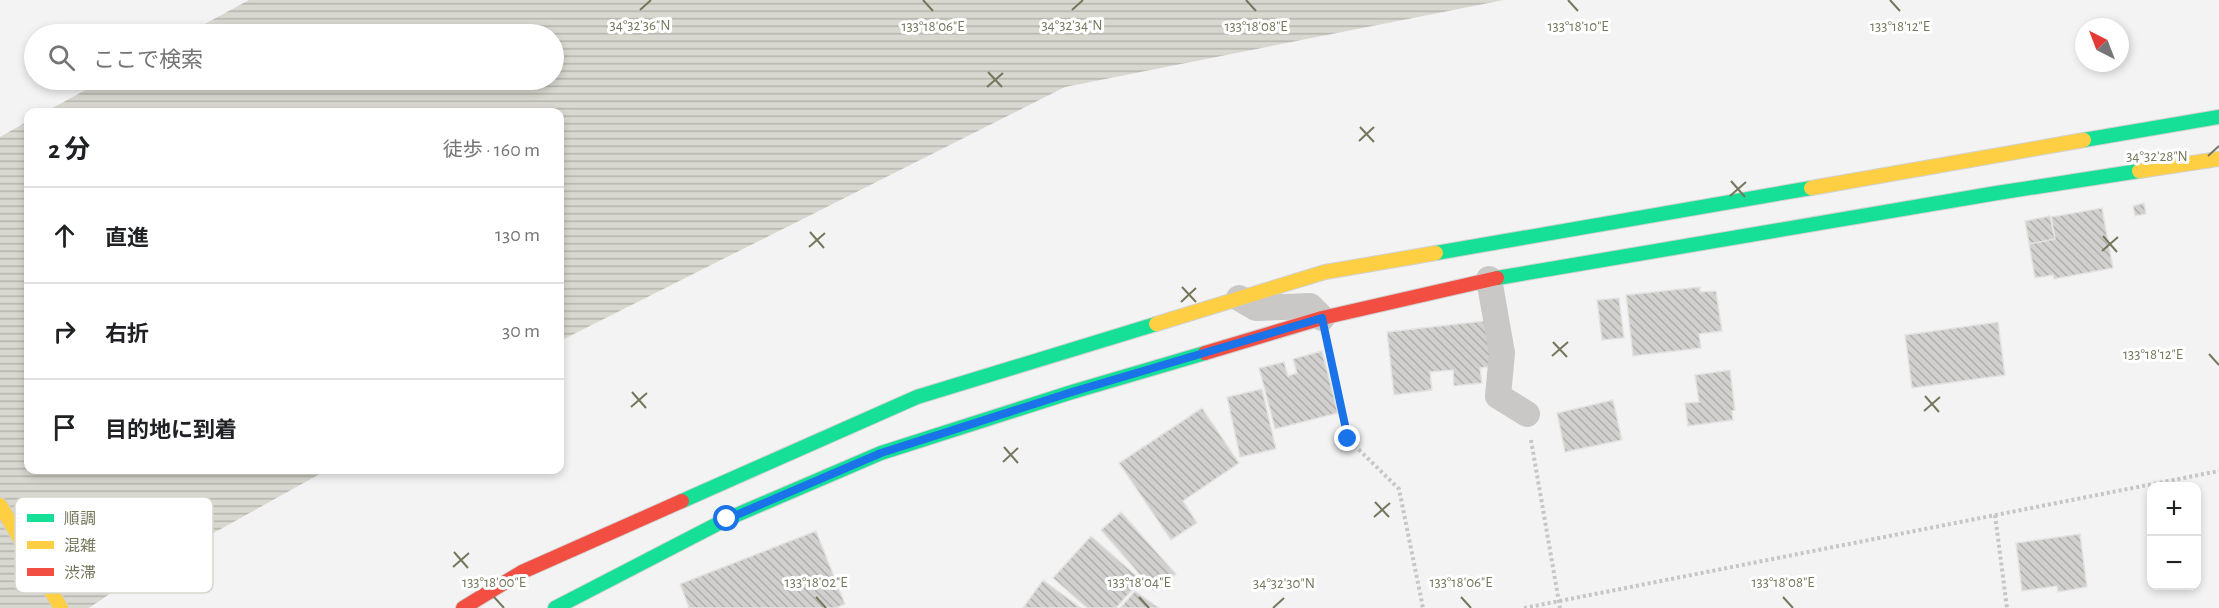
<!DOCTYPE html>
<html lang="ja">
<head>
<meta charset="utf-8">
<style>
	body { margin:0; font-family:"Alegreya Sans","Noto Sans JP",sans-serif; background:#f6f6f6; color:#202124 }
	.controls { position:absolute; right:18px; bottom:18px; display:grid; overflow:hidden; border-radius:12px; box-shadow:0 3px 9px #0003 }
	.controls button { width:54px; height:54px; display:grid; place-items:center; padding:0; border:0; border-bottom:2px solid #e0e0e0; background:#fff; color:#202124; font:30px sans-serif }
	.compass { position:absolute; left:2075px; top:18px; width:54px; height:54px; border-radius:50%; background:#fff; box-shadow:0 3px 9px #0003; rotate:318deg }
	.stop { position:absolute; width:18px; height:18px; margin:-14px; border:4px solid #1a73e8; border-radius:50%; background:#fff }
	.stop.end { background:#1a73e8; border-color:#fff; box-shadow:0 2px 6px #0008 }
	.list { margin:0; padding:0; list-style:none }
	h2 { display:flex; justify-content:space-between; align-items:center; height:78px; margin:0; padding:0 24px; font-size:26px }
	h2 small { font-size:20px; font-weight:400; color:#757577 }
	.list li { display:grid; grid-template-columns:39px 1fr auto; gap:18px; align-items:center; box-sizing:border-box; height:96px; padding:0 24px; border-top:2px solid #e0e0e0 }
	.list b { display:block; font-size:22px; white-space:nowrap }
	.list em { font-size:20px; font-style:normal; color:#757577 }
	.icon { flex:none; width:33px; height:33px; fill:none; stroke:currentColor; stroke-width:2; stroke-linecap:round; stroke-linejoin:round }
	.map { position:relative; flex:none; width:2219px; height:608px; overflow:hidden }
	.search { position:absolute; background:#fff; box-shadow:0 3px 9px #0003; left:24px; top:24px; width:540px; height:66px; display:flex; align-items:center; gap:15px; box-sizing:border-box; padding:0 21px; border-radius:33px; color:#757577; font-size:22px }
	.panel { position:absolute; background:#fff; box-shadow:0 3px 9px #0003; left:24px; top:108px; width:540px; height:366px; border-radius:12px }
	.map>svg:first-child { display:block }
	.water { fill:url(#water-rules) }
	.building { fill:url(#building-back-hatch); stroke:#e4e3e4; stroke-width:1.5 }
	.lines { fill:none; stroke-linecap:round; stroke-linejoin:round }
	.fast-casing { stroke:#d1d1d0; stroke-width:16 }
	.slow-casing { stroke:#d1d1d0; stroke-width:16 }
	.jam-casing { stroke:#d1d1d0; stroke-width:16 }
	.path { stroke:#c6c6c4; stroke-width:4; stroke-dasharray:3 3; stroke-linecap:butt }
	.street { stroke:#c9c8c7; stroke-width:26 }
	.fast { stroke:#16e098; stroke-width:14 }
	.slow { stroke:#ffcf43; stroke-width:14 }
	.jam { stroke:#f24e42; stroke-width:14 }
	.route { stroke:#1a73e8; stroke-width:8 }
	.ticks { fill:none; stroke:#75775d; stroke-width:2 }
	.key { fill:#fff; stroke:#d6d6ce; stroke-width:1.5 }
	.key-label { font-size:16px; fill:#75775d }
	.ticks-label { font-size:15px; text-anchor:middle; fill:#75775d; stroke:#fff; stroke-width:6; stroke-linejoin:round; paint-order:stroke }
</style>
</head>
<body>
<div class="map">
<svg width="2219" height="608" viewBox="0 0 2219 608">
	<defs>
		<pattern id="water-rules" width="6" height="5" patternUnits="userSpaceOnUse" patternTransform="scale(1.5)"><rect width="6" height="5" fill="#d9d8d0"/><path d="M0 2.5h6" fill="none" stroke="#b5b4ac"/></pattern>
		<pattern id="building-back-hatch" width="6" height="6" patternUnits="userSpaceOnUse" patternTransform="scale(1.5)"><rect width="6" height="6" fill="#d1d0cf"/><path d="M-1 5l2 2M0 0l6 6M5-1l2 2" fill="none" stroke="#aeaeab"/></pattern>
	</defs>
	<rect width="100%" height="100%" fill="#f4f3f4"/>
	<path class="water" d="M249,0H1504L1065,87L560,341V112H45L104,80H554V34H186Z
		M28,121V470H327L136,576L89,608H0V137Z"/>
	<path class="building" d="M2144,203L2146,214L2135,216L2133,206Z
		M2102,208L2113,268L2054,279L2053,275L2035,278L2029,244L2055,239L2051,217Z
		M2050,216L2055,239L2029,244L2025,221Z
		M1700,287V292L1716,291L1722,331L1699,334L1701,348L1633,356L1626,295Z
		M1619,298L1624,338L1602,340L1597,300Z
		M1493,320L1498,366L1480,368L1482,383L1454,386L1453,370L1430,372L1432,390L1394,395L1387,332Z
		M1998,322L2005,375L1912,388L1905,335Z
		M1322,351L1338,413L1275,429L1259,368L1284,362L1288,376L1297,373L1293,359Z
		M1730,370L1735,410L1732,411L1733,420L1688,426L1685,403L1699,402L1695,375Z
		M1262,389L1276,449L1240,457L1227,397Z
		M1613,400L1622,440L1565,452L1557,413Z
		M1202,408L1239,463L1183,501L1197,523L1171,540L1119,463Z
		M1121,512L1176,574L1155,592L1101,530Z
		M816,531L845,604L836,608H689L680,584Z
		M2080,534L2087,587L2058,592L2057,586L2022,591L2016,543Z
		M1091,536L1141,580L1116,608H1087L1053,578Z
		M1043,580L1081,608H1023Z
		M1135,591L1159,608H1120Z"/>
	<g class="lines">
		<g class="fast-casing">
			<path id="fast" d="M2084,140L2219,117
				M1436,253L1811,188
				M1497,278L1997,193L2139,171
				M682,501L917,397L1156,324
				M555,608L727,519L881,453L1072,392L1205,353"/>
		</g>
		<g class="slow-casing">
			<path id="slow" d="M2139,171L2219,159
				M1811,188L2084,140
				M1156,324L1325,272L1436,253
				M0,505L61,608"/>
		</g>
		<g class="jam-casing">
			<path id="jam" d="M1205,353L1322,318L1497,278
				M463,608L522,572L682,501"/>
		</g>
		<path class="path" d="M1329,348L1348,439L1399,489L1423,608
			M1531,440L1560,608
			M1995,515L2007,608
			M1524,608L2219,471"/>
		<path class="street" d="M1489,279L1502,353L1498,396L1527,414
			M1239,298L1256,308L1310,306L1322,318"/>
		<use href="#fast" class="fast"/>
		<use href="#slow" class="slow"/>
		<use href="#jam" class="jam"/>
	</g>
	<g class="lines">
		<path class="route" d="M727,519L881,453L1072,392L1322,318L1348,439"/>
	</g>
	<path class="ticks" d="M923,0L933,11M1246,0L1256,11M1568,0L1578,11M1890,0L1900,11M640,10L651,0M1072,10L1083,0M988,72L1002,87M987,87L1003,73M1360,127L1374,142M1359,141L1374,127M2208,156L2219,146M1731,181L1745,197M1730,196L1746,182M810,232L824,248M2103,236L2117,252M809,247L825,233M2102,251L2118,237M1182,287L1196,302M1181,302L1196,288M1553,342L1567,357M2209,354L2219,365M1552,356L1568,342M632,392L646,408M1925,396L1939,412M631,407L647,393M1924,411L1940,397M1004,447L1018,463M1003,462L1018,448M1375,502L1389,517M1374,517L1390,503M454,552L468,568M453,567L469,553M494,597L504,608M816,597L826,608M1139,597L1149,608M1461,597L1471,608M1783,597L1793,608M1273,608L1284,598"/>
	<rect x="15" y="497" width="198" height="96" rx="9" class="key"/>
	<rect x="27" y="514" width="27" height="8" fill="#16e098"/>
	<rect x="27" y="541" width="27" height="8" fill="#ffcf43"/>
	<rect x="27" y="568" width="27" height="8" fill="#f24e42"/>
	<g class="key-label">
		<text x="64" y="524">順調</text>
		<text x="64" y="551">混雑</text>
		<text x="64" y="578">渋滞</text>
	</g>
	<g class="ticks-label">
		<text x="640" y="30">34°32'36"N</text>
		<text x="1072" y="30">34°32'34"N</text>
		<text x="933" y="31">133°18'06"E</text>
		<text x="1256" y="31">133°18'08"E</text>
		<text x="1578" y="31">133°18'10"E</text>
		<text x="1900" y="31">133°18'12"E</text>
		<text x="2157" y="161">34°32'28"N</text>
		<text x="2153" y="359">133°18'12"E</text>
		<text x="494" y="587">133°18'00"E</text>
		<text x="816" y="587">133°18'02"E</text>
		<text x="1139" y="587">133°18'04"E</text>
		<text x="1461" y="587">133°18'06"E</text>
		<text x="1783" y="587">133°18'08"E</text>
		<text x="1284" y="588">34°32'30"N</text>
	</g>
</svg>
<div class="controls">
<button>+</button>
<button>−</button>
</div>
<svg class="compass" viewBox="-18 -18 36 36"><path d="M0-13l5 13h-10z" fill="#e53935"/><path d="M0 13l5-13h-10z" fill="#757577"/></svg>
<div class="stop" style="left:727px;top:519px"></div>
<div class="stop end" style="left:1348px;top:439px"></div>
<div class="search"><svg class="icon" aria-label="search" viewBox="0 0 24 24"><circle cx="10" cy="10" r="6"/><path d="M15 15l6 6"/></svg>ここで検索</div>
<section class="panel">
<h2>2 分<small>徒歩 · 160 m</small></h2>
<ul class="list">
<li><svg class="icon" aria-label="ahead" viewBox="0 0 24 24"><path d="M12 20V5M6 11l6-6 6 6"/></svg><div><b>直進</b></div><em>130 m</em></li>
<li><svg class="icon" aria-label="right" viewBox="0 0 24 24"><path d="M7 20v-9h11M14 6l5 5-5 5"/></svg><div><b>右折</b></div><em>30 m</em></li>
<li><svg class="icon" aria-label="arrive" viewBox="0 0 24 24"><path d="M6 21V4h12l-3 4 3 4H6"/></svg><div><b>目的地に到着</b></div></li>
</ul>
</section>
</div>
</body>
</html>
